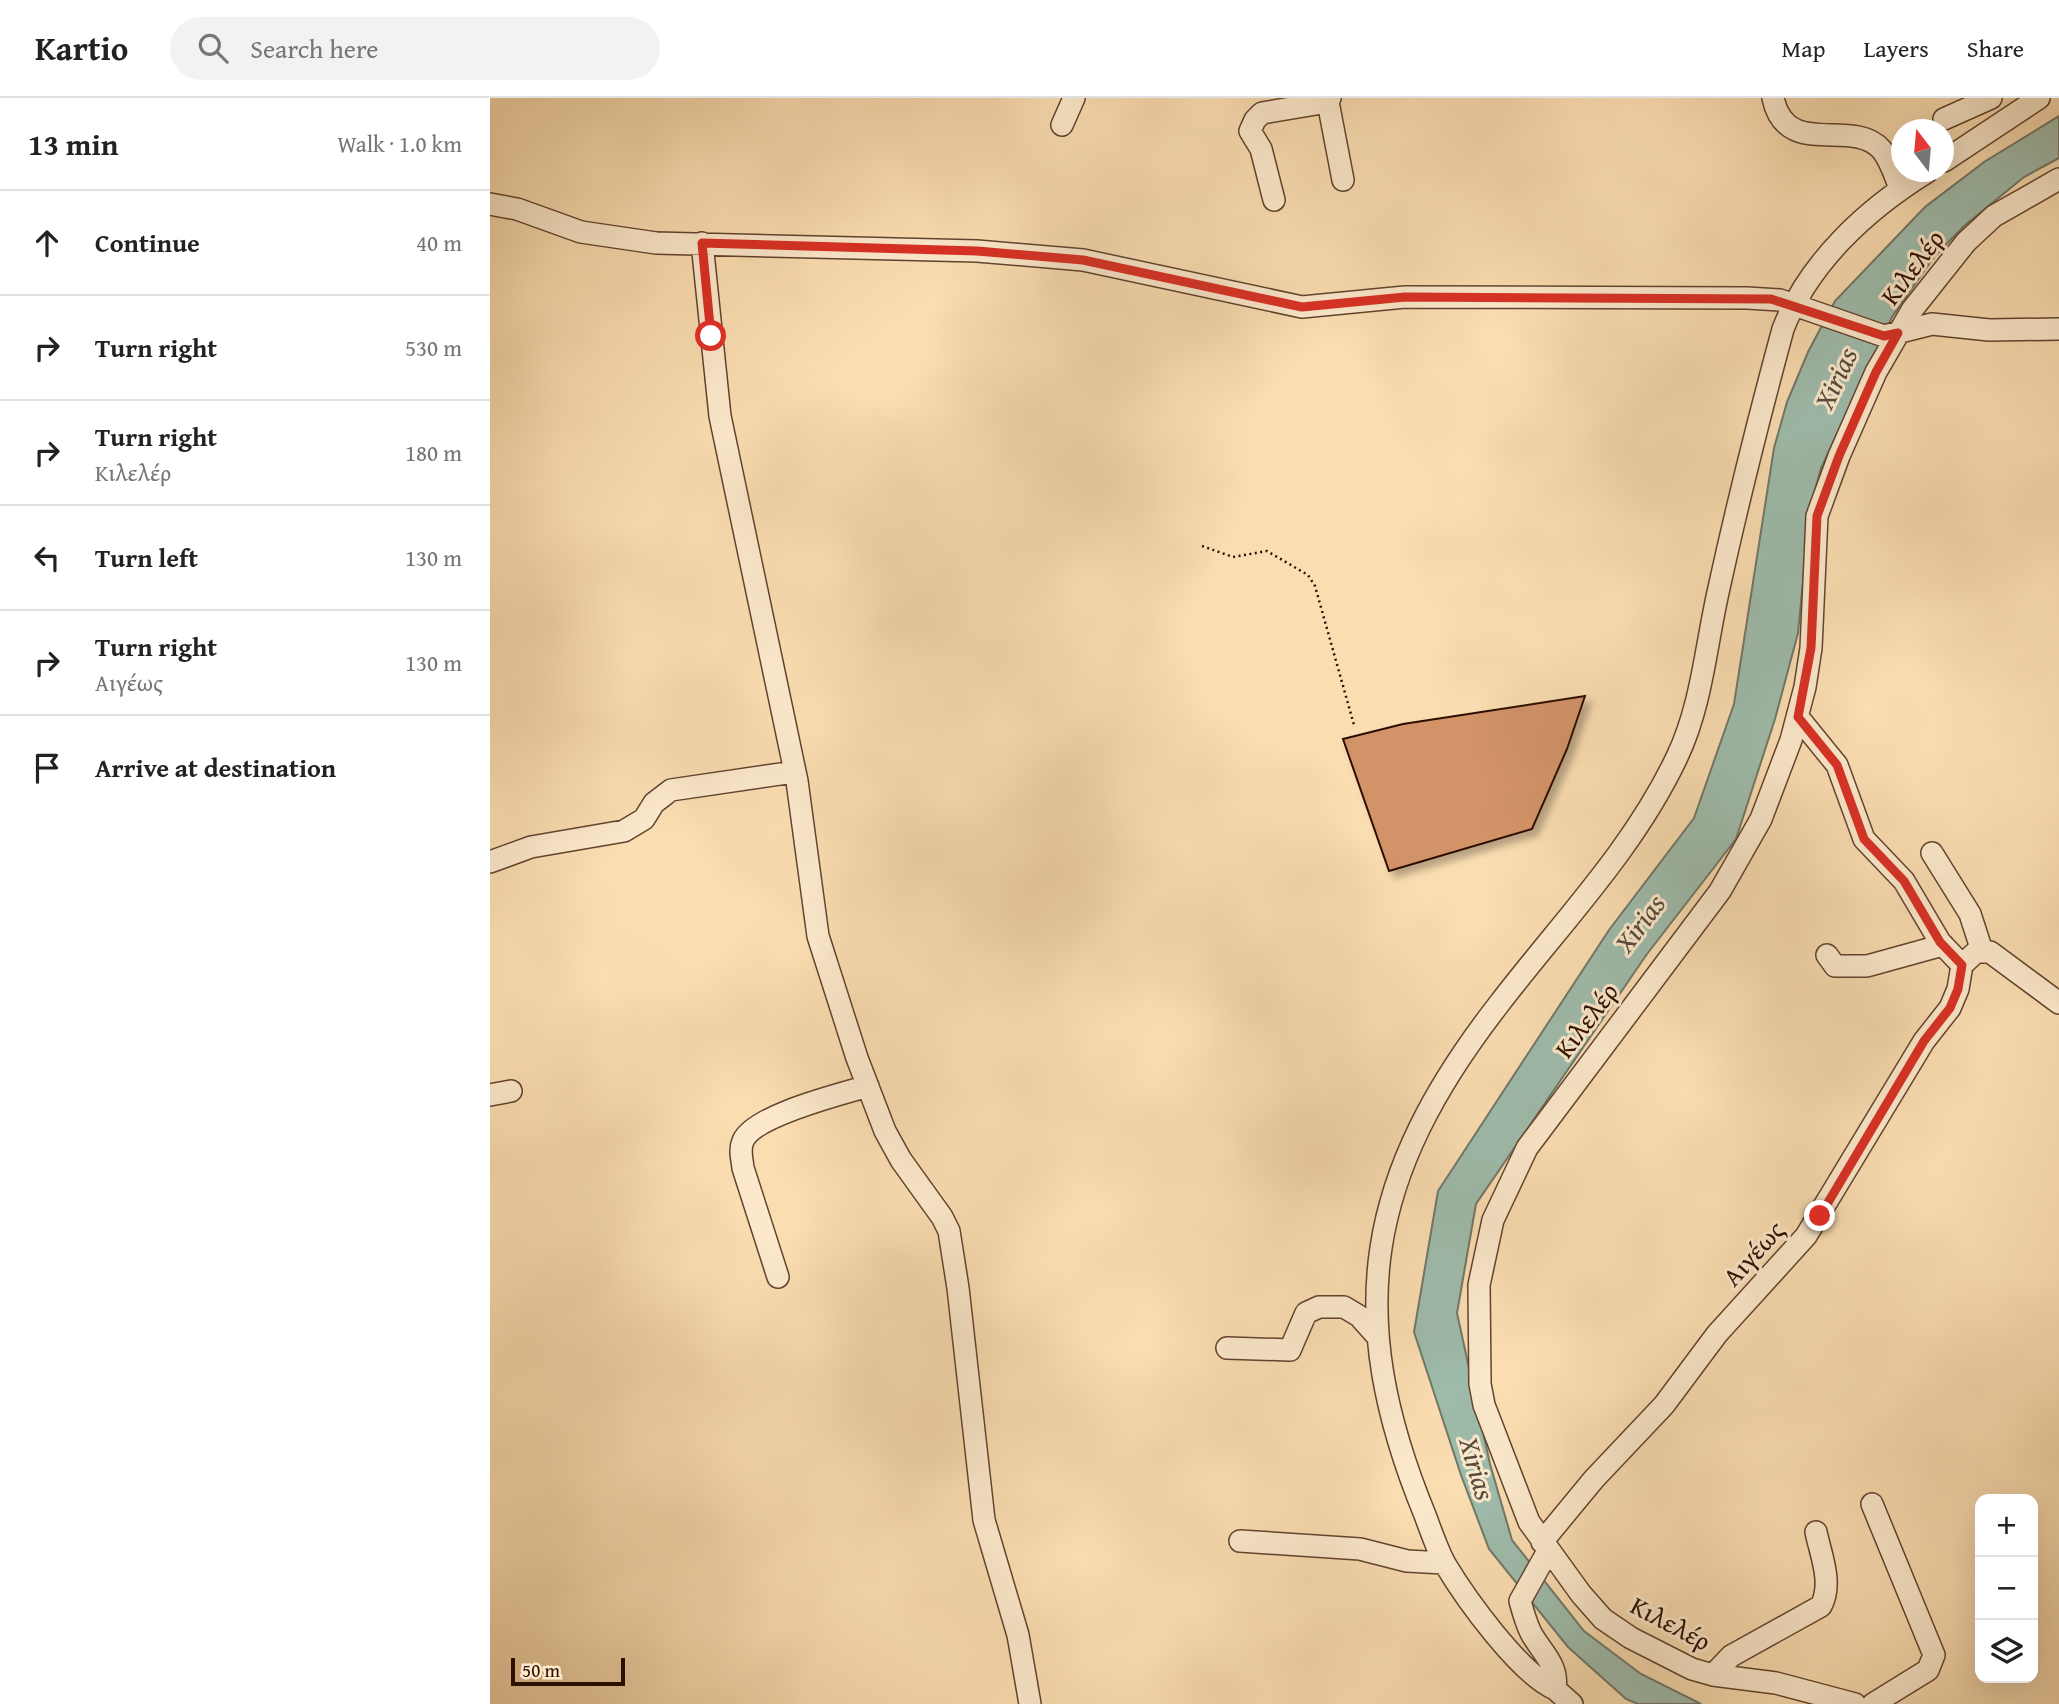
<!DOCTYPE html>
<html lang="en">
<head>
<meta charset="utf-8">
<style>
	body { margin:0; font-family:"Gentium Book Plus",serif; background:#f2f2f2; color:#222 }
	.controls { position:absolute; right:21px; bottom:21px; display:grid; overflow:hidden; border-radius:14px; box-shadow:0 7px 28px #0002 }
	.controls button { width:63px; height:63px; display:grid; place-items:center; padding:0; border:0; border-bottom:2px solid #e0e0e0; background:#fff; color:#222; font:35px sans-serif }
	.compass { position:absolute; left:1401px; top:21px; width:63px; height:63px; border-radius:50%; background:#fff; box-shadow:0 7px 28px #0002; rotate:344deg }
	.scale { position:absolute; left:21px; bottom:18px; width:114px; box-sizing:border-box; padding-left:7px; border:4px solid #2e1002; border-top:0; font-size:19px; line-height:24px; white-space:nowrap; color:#2e1002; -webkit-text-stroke:5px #fce9cc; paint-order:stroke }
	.stop { position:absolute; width:21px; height:21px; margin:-16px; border:5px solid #d93025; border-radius:50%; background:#fff }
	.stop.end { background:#d93025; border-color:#fff; box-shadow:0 2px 7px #0008 }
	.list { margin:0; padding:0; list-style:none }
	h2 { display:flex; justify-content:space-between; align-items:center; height:91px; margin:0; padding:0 28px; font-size:30px }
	h2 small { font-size:23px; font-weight:400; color:#767676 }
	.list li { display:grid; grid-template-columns:46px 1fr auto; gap:21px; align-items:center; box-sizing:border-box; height:105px; padding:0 28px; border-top:2px solid #e0e0e0 }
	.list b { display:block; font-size:26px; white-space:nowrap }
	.list p { margin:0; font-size:23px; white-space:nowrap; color:#767676 }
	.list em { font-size:23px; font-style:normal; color:#767676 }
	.icon { flex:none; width:38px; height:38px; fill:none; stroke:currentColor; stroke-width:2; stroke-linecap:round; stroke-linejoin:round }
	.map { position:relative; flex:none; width:1569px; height:1606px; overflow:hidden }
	header { display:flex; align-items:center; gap:42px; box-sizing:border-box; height:98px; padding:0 35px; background:#fff; border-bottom:2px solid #e0e0e0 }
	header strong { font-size:33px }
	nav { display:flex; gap:38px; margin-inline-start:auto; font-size:24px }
	.search { width:490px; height:63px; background:#f2f2f2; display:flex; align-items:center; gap:18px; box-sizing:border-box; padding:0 24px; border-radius:38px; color:#767676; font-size:26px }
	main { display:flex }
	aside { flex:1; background:#fff }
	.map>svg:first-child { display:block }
	.water { fill:#9ebcac; stroke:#717768; stroke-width:2 }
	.building { fill:#d39369; stroke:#2e1002; stroke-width:2; filter:url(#shadow) }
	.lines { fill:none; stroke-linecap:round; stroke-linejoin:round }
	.minor-casing { stroke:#61432e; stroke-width:24 }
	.path { stroke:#2e1002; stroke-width:2.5; stroke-dasharray:2 3.5; stroke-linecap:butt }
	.minor { stroke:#fce9cc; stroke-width:21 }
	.route { stroke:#d93025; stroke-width:9 }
	.labels { text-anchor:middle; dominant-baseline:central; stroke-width:6; stroke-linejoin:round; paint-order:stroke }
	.street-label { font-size:26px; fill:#2e1002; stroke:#fce9cc }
	.water-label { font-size:28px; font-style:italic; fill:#554c3e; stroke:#fce9cc }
</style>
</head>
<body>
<header>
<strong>Kartio</strong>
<div class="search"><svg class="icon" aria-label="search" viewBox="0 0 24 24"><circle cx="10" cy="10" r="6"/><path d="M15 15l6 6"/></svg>Search here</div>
<nav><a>Map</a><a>Layers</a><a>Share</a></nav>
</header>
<main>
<aside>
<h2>13 min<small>Walk · 1.0 km</small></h2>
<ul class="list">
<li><svg class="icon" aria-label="ahead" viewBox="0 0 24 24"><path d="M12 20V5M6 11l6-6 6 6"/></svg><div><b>Continue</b></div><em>40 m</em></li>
<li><svg class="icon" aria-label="right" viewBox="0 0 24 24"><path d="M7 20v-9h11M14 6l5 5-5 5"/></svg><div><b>Turn right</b></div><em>530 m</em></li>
<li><svg class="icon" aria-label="right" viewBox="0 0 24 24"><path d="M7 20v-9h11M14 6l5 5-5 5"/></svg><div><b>Turn right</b><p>Κιλελέρ</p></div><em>180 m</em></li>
<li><svg class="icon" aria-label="left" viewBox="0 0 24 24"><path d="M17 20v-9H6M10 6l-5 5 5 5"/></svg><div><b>Turn left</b></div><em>130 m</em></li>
<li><svg class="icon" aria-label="right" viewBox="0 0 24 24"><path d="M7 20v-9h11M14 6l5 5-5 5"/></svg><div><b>Turn right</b><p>Αιγέως</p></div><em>130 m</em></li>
<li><svg class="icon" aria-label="arrive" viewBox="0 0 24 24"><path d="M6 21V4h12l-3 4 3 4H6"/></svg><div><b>Arrive at destination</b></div></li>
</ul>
</aside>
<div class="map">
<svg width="1569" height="1606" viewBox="0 0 1569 1606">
	<defs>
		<filter id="shadow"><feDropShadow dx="6" dy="6" stdDeviation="3.5" flood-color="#0004"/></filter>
	</defs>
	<rect width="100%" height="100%" fill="#faddb1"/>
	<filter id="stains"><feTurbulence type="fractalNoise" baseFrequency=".00286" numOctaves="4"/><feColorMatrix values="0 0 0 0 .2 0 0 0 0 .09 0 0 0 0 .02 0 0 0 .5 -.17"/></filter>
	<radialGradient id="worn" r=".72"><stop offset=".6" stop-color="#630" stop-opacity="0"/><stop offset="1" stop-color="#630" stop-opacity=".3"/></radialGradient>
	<path class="water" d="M1569,18V60L1534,79L1474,128L1444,159L1402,219L1331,370L1320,411L1308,535L1285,621L1246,741L1157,856L986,1106L967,1215L1000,1366L1022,1442L1094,1533L1151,1576L1211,1606H1148L1136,1601L1078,1549L999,1451L971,1377L924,1234L948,1093L1119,832L1204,720L1244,606L1284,350L1297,304L1318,254L1345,203L1435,109L1494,64Z"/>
	<path class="building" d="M1095,598L1077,651L1042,731L899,773L853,641L913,626Z"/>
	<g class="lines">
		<g class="minor-casing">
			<path id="minor" d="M1283,0C1296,62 1362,19 1391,51C1400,61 1405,78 1410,90
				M838,4L853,82
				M1454,21L1501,0
				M572,27L584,0
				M1454,63L1549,0
				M784,102L771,51L760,33L765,22L772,15L838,4L840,0
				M0,106L27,111L91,134L166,145L487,153L593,162L812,209L915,199L1257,200L1290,202L1394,238L1442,226L1499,232L1569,231
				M212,145L230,318L307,683L328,838L367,960L395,1033L411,1062L452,1119L459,1133L468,1190L494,1422L528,1537L540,1606
				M1308,619L1347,667L1374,741L1414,783L1450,844L1472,867
				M1442,755L1480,816L1492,853
				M0,764L41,749L134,733L154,721L164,705L181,692L304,674
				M1337,857L1345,868H1377L1453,847
				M0,997L21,993
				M288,1179L253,1070C252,1060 249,1052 253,1043C264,1017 351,996 378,988
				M737,1250L800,1252L816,1215L829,1209H854L869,1218L886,1237
				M1382,1406L1444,1557L1438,1572L1383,1606
				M750,1443L870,1451L917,1463L954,1465
				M1052,1444L1104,1381L1174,1307L1227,1236L1316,1138L1434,943L1460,910L1468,891L1472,867L1486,854H1500L1569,905
				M1058,1453L1030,1503C1033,1514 1036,1525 1041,1535C1052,1555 1069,1567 1065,1591L1082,1606
				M1223,1577L1241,1558L1331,1508C1343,1485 1331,1458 1326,1434
				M1065,1591C1029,1575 976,1501 955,1466C947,1451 941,1433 935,1417C852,1215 876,1077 1009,906C1071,825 1143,752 1187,659C1212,607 1216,546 1229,490C1248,403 1270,316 1293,231C1319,164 1377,111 1437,74
				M1365,1606L1286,1585L1223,1577L1202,1571L1141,1540L1113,1521L1091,1496L1039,1424L994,1307L990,1286L989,1187L1003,1122L1037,1050L1230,793L1271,721L1301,642L1315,589L1321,550L1327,418L1349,358L1386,274L1422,212L1476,144L1504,118L1569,81"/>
		</g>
		<path class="path" d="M712,448L743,459L777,453L818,477L825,488L864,627"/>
		<use href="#minor" class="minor"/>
	</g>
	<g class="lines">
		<path class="route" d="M221,238L212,145L487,153L593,162L812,209L915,199L1281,201L1394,238L1408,235L1386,274L1349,358L1327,418L1321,550L1308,619L1347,667L1374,741L1414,783L1450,844L1472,867L1468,891L1460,910L1434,943L1330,1118"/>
	</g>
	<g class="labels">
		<g class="street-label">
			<text transform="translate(1422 169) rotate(-53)">Κιλελέρ</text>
			<text transform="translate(1096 922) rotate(-53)">Κιλελέρ</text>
			<text transform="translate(1263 1155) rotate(-48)">Αιγέως</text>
			<text transform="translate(1181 1525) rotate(28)">Κιλελέρ</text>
		</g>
		<g class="water-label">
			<text transform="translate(1345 280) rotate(-65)">Xirias</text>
			<text transform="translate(1149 825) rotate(-53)">Xirias</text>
			<text transform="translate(988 1370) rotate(74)">Xirias</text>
		</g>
	</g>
	<rect width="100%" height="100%" filter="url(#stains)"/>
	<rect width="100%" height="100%" fill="url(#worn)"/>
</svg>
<div class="controls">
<button>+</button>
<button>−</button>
<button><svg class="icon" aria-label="layers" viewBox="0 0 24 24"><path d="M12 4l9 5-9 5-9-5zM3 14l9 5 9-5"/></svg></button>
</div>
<svg class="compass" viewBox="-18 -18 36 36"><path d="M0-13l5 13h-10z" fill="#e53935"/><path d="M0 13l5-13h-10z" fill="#767676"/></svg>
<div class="scale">50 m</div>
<div class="stop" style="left:221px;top:238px"></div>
<div class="stop end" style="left:1330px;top:1118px"></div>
</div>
</main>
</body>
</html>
